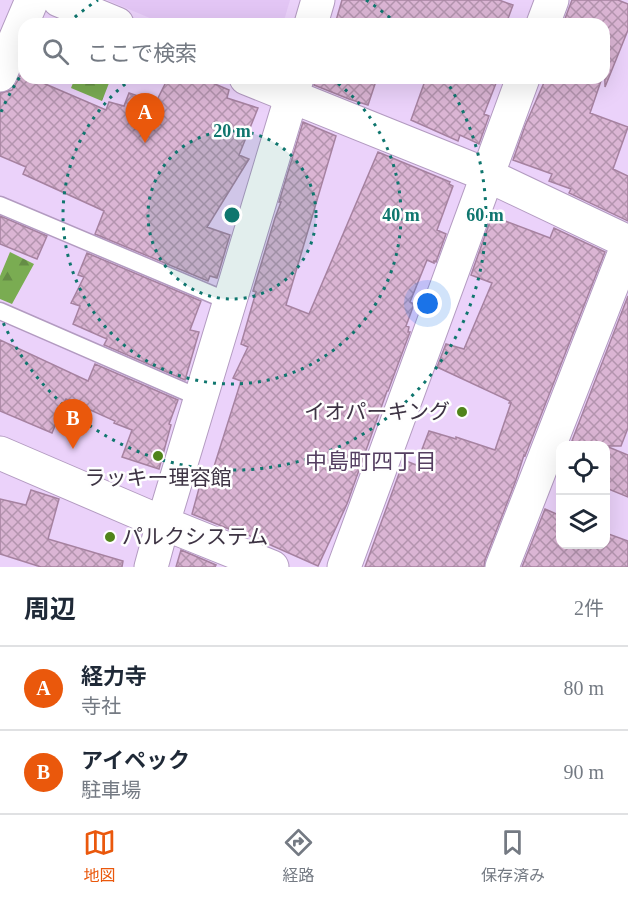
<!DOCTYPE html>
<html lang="ja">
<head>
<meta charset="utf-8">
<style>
	body { margin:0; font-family:"Times New Roman","Noto Sans JP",serif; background:#f6f6f7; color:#1f2937 }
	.controls { position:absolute; right:18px; bottom:18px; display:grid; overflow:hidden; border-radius:12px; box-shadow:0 6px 24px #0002 }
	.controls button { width:54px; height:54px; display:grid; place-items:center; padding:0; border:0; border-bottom:2px solid #e0e1e3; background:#fff; color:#1f2937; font:30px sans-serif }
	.you { position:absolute; left:428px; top:304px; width:21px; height:21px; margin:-15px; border:4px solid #fff; border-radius:50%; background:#1a73e8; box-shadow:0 0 0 9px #1a73e833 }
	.badge { display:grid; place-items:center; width:39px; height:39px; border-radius:50%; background:#ea580c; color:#fff; font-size:20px; font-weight:700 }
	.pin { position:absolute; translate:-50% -50px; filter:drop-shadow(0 2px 3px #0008) }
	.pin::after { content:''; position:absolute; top:32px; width:21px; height:18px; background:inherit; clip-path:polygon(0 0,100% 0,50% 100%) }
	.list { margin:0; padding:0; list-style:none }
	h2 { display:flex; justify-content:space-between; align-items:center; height:78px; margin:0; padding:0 24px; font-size:26px }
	h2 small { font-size:20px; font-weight:400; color:#747a83 }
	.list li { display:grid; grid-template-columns:39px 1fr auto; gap:18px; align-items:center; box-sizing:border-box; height:84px; padding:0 24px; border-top:2px solid #e0e1e3 }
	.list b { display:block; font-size:22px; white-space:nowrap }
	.list p { margin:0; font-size:20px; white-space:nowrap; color:#747a83 }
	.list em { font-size:20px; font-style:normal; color:#747a83 }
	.icon { flex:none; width:33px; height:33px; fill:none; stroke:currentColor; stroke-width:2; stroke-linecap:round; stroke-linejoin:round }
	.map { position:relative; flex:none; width:628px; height:567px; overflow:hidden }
	.search { position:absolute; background:#fff; box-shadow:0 6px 24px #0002; left:18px; right:18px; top:18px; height:66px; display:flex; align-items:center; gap:15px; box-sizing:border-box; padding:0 21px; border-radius:18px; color:#747a83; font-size:22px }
	.sheet { height:246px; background:#fff }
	nav { display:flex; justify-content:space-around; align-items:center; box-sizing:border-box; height:84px; border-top:2px solid #e0e1e3; background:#fff; font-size:16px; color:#747a83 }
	nav a { display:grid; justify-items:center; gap:3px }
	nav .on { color:#ea580c }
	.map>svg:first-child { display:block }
	.built { fill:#e3c6f5 }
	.forest { fill:url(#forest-firs) }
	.building { fill:url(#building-cross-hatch); stroke:#a682a0; stroke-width:1.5 }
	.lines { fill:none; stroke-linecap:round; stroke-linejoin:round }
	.service-casing { stroke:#b39bc1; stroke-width:19 }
	.minor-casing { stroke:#b39bc1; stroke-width:35 }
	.service { stroke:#fff; stroke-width:16 }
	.minor { stroke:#fff; stroke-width:33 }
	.ring { fill:none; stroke:#0f766e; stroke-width:3; stroke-dasharray:3 6 }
	.poi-dot { fill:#50841a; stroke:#fefefe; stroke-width:2 }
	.labels { text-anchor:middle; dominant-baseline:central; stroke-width:5; stroke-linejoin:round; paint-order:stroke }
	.poi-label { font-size:21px; fill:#3e3444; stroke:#fefefe; text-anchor:end }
	.neighbourhood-label { font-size:22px; fill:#553f61; stroke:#fefefe }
	.centre { fill:#0f766e; stroke:#fefefe; stroke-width:3 }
	.ring-label { font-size:18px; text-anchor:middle; font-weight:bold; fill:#0f766e; stroke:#fefefe; stroke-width:5; stroke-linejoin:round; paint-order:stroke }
</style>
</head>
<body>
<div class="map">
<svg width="628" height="567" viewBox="0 0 628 567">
	<defs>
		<pattern id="forest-firs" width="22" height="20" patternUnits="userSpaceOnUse" patternTransform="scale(1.5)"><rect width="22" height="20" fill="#7aac52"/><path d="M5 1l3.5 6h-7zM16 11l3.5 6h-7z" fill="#658d46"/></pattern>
		<pattern id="building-cross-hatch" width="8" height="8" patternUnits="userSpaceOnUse" patternTransform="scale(1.5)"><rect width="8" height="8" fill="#dbb5d4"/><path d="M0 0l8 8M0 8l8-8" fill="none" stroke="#b394ae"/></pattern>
	</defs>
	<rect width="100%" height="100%" fill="#ebd2fa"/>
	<path class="built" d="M107,0H290L283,24H164Z"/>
	<path class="forest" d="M75,78H111L102,101L71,88Z
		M10,252L34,264L12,304L0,299V276Z"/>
	<path class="building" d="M342,0H499L513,5L506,24H335Z
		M572,0H618L628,4V30L605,87L604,24H563Z
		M24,67V78H44L43,83L106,110L109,102L124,106L129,93L156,102L168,78H201L229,90L227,98L258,108L239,155L249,159L207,227L230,235L217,278L210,276L208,281L95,234L104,211L23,174L26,167L0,156V93L12,90L17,82Z
		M315,78H377L368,105L349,99L314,85Z
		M426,78H498L484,114L489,116L479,144L460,135L458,141L411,120Z
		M546,78H602L590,113L628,127L613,169L628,176V221L569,193L571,189L549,181L552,174L513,160L525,126Z
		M303,122L336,136L286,305L309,314L378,152L450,182L449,184L453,186L437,230L446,234L436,262L434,261V263L427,260L410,302L414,304L406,326L409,327L408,332H410L388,391H387L347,504L318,566L230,527L229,529L192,514L204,470L212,473L241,381L233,378L248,347L241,344L256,292L253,291L275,218L281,202H279Z
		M0,216L47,236L37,259L0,244Z
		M492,216L550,238L554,228L605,252L525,456L524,455L516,480L485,560L484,567H365L404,460L416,465L429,431L456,439V437L495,450L511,403H509L510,401L437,367L446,344L464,349L492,283L471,275Z
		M87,253L201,301L190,330L199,332L185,380L104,345L107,339L73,324L80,306L71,303L84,277L78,275Z
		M628,296V428L621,446H606L628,455V497L606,488V446H570Z
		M0,340L88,381L95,364L178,400L169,424L171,425L159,469L122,457L132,430L114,423L115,421L66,399L52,433L0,411Z
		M31,490L59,499L48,539L123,561L122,567H41L0,554V499L26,505Z
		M545,509L561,516V544H606V533L628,541V567H522Z
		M181,550L216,565L215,567H176Z"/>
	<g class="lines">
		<g class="service-casing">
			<path id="service" d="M0,205L230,302
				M0,311L200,398"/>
		</g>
		<g class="minor-casing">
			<path id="minor" d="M59,0L117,24
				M311,24L318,0
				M543,24L552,0
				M0,75L32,0
				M246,78L487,175L628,242
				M0,453L163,523L272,567
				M151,567L163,523L297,78
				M344,567L523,78
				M502,567L628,244"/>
		</g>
		<use href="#service" class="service"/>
		<use href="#minor" class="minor"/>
	</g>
	<circle cx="232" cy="215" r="84" fill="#0f766e" fill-opacity=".12"/>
	<g class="ring">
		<circle cx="232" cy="215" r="84"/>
		<path d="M331 78A169 169 0 1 1 133 78"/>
		<path d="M1 112A253 253 0 0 1 23 72M68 23A253 253 0 0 1 98 0M366 0A253 253 0 0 1 396 23M445 79A253 253 0 1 1 1 318"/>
	</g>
	<g class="poi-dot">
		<circle cx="462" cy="412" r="6"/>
		<circle cx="158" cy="456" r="6"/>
		<circle cx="110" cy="537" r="6"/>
	</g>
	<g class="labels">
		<g class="poi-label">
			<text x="450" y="412">イオパーキング</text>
			<text x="158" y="478" text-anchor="middle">ラッキー理容館</text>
			<text x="122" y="537" text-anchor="start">パルクシステム</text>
		</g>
		<g class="neighbourhood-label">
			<text x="371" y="461">中島町四丁目</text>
		</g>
	</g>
	<circle cx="232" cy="215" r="9" class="centre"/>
	<g class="ring-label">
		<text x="232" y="137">20 m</text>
		<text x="401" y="221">40 m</text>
		<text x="485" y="221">60 m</text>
	</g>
</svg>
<div class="controls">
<button><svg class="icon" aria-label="locate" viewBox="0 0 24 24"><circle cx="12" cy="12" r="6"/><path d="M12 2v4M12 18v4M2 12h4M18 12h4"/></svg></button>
<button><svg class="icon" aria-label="layers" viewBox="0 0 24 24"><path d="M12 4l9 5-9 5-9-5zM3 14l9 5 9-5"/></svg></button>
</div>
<div class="you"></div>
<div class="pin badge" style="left:145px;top:143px">A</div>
<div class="pin badge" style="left:73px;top:449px">B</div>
<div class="search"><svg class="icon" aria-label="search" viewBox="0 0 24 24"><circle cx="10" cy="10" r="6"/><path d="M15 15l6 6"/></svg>ここで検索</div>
</div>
<section class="sheet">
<h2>周辺<small>2件</small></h2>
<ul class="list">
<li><span class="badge">A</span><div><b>経力寺</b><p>寺社</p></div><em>80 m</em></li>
<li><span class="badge">B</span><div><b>アイペック</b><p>駐車場</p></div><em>90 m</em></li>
</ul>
</section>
<nav>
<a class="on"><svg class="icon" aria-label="map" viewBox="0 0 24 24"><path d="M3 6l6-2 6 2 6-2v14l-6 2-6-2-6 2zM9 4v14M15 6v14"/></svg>地図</a>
<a><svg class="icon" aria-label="directions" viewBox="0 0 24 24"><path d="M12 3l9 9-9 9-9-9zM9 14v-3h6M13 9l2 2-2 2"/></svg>経路</a>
<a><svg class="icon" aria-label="saved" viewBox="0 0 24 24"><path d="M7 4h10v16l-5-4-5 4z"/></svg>保存済み</a>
</nav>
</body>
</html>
